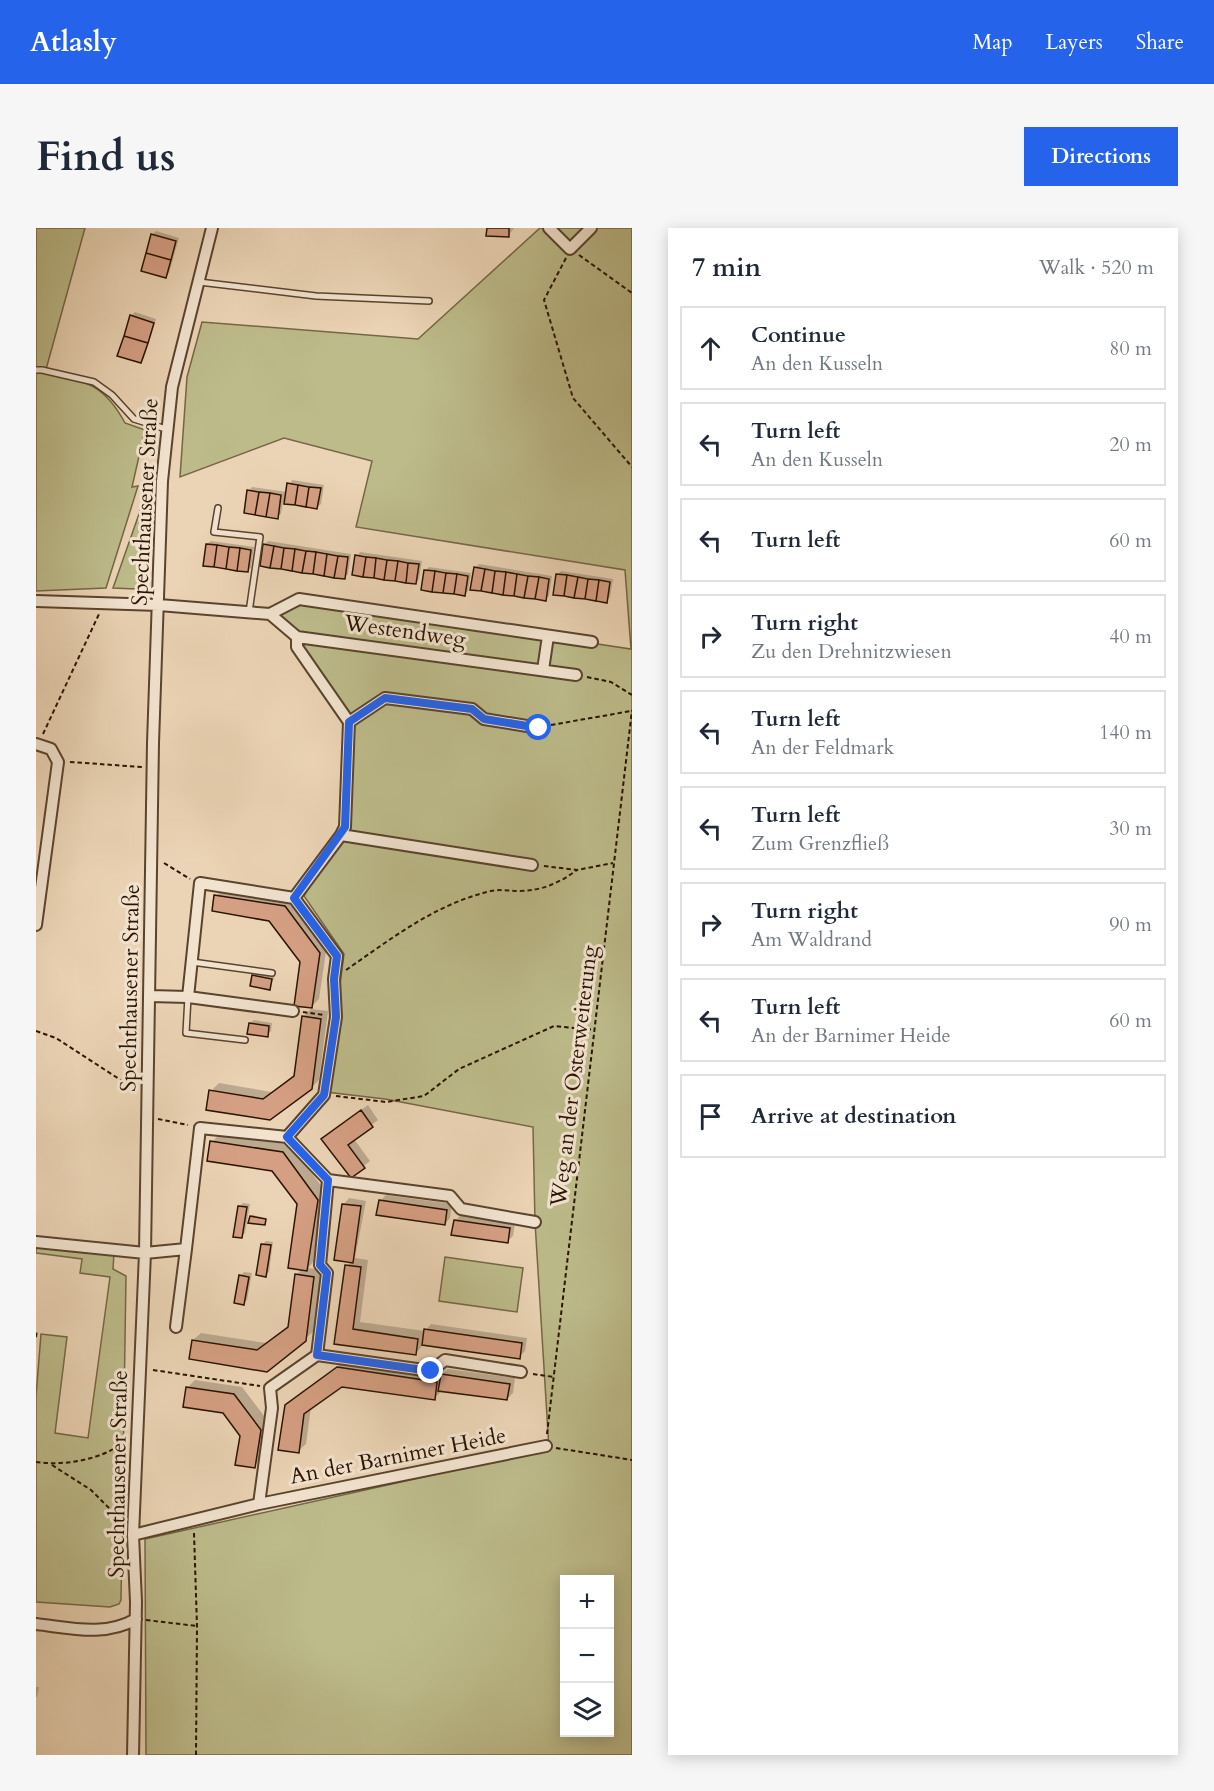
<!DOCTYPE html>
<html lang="en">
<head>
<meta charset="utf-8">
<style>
	body { margin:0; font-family:Cardo,serif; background:#f6f6f7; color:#1f2937 }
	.controls { position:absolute; right:18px; bottom:18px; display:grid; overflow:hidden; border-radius:0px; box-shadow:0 3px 15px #0003 }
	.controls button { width:54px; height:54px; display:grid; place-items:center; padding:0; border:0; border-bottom:2px solid #e0e1e3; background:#fff; color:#1f2937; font:30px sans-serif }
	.stop { position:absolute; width:18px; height:18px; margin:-14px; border:4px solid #2563eb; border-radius:50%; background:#fff }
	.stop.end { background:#2563eb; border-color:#fff; box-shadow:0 2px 6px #0008 }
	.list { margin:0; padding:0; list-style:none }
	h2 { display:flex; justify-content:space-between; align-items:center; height:78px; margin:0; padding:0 24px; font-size:26px }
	h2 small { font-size:20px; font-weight:400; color:#747a83 }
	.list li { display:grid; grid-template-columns:39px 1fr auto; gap:18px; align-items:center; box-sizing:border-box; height:84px; margin:0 12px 12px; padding:0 12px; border:2px solid #e0e1e3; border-radius:0px }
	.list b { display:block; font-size:22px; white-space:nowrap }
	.list p { margin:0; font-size:20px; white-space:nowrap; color:#747a83 }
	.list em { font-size:20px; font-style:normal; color:#747a83 }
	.icon { flex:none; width:33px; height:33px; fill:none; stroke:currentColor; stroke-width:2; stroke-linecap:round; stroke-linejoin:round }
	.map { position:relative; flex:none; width:596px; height:1527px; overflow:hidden; border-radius:0px }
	header { display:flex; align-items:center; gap:36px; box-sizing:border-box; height:84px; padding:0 30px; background:#2563eb; color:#fff }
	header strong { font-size:28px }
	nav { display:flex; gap:33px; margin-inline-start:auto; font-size:21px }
	.intro { display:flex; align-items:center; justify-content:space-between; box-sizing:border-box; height:144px; padding:0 36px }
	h1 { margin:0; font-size:42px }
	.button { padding:15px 27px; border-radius:0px; background:#2563eb; color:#fff; font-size:21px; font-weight:700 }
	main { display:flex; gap:36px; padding:0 36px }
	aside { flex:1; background:#fff; border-radius:0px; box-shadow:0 3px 15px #0003 }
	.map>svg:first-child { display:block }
	.green { fill:#bdbb8a; stroke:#746745; stroke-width:1.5; fill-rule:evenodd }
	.shadow { fill:#0003 }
	.building { fill:#d59f83; stroke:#2a1300; stroke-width:1.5 }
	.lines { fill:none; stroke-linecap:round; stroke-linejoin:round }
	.lane-casing { stroke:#5a432d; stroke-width:8 }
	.street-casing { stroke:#5a432d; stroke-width:14 }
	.path { stroke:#2a1300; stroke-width:2; stroke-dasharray:4.5 3; stroke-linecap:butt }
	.lane { stroke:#f2e3cf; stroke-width:5 }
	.street { stroke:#f2e3cf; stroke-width:10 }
	.route { stroke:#2563eb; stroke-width:8 }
	.labels { text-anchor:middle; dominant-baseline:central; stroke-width:6; stroke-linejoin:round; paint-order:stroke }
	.street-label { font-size:22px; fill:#2a1300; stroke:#f2e3cf }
</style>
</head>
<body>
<header>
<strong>Atlasly</strong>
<nav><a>Map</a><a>Layers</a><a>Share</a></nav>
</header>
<div class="intro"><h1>Find us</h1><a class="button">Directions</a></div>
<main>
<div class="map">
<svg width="596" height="1527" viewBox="0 0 596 1527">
	<rect width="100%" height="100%" fill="#ebd4b5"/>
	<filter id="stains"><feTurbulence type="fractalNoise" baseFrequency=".00333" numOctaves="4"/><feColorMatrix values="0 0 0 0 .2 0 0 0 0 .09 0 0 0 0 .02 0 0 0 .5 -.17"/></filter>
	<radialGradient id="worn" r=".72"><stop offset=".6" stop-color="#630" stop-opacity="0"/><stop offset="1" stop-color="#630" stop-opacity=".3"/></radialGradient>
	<path class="green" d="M0,0H49L9,145C50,153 68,156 89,195L109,202L96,259L102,258L70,360L0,363Z
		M504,0H596V1527H110L109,1311L513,1221L499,994L497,899L349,871L290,864L308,726L268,668L309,599L313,494L261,409L234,386L263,371L595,421L589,342L320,299L336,233L248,210L144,249L151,149L166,94L382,111ZM528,1352H574V1504H528Z
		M109,269L105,357L100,361L77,360Z
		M0,1016L78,1025L77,1041L90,1048L85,1372L83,1376L74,1379L0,1374V1168L5,1106L31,1109L19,1205L52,1210L74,1049L44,1045L46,1031L0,1025Z
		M409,1029L487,1040L481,1084L403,1073Z"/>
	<path class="shadow" d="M452,0H478L472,8Z
		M120,3L143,10L133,45L129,49L116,7Z
		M99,84L120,91L108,130L105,134L95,88Z
		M256,252L288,257L285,276L281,279L247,274L245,286L241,289L213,263L216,259L251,264Z
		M175,313L218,319L215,339L212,343L171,316Z
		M232,313L315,326L312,346L308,350L228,317Z
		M324,324L386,333L383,351L380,355L321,328Z
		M443,336L516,348L513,368L509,372L439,340Z
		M393,339L435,345L432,363L429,366L389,343Z
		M525,343L577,351L574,369L570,373L521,347Z
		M188,660L256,671L291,717L283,771L275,779L266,734L234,691L180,668Z
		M221,744L239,748L233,761L217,748Z
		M275,781L292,783L283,852L275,860L234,890L175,863L183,855L236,864L259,846L267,789Z
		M218,792L236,795L235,803L231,807L214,795Z
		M332,877L342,892L318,911L334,933L315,948L293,906Z
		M184,906L255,917L289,963L278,1033L272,1040L285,1042L277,1104L230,1142L157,1112L165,1105L230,1115L253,1097L260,1047L266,1041L263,976L237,942L176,914Z
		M350,967L416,976L414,990L409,996L344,973Z
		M313,970L330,973L319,1030L332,1032L324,1094L389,1103L395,1096L491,1110L489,1123L483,1129L388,1116L379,1126L300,1114L311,1038L315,1033L308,976Z
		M207,975L214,976L209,1005L205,1009L203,979Z
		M216,987L230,990V994L215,989Z
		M425,987L479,995L477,1008L471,1013L419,993Z
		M230,1013L237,1014L233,1044L229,1047L226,1017Z
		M208,1044L216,1045L211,1072L207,1075L204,1048Z
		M310,1132L407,1146L412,1141L479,1150L477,1165L471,1171L406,1163L398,1170L306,1157L275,1179L270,1216L262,1223L250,1177Z
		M159,1152L206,1159L232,1193L226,1230L218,1238L206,1207L188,1184L151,1160Z
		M0,1459H3L1,1469H0Z"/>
	<path class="building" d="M451,0H473V9L450,8Z
		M115,6L140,13L135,32L110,25Z
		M110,25L135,32L130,50L105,43Z
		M94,87L118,95L112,115L88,108Z
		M88,108L112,115L105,135L81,128Z
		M251,255L262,257L259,277L248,276Z
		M262,257L273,259L270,279L259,277Z
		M273,259L285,260L281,281L270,279Z
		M211,262L223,264L219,287L208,285Z
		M223,264L234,265L230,289L219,287Z
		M234,265L245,267L242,291L230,289Z
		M170,316L181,317L178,339L167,338Z
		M227,316L238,318L234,340L224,338Z
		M181,317L193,319L190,341L178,339Z
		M238,318L248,320L245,341L234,340Z
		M193,319L204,320L201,343L190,341Z
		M204,320L215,322L212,344L201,343Z
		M248,320L259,321L256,343L245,341Z
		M259,321L270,323L266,345L256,343Z
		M270,323L280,324L277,346L266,345Z
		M280,324L291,326L288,348L277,346Z
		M291,326L302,328L298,350L288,348Z
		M319,327L330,329L327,349L316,347Z
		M302,328L312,329L309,351L298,350Z
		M330,329L340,330L338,350L327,349Z
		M340,330L351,332L348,352L338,350Z
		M351,332L362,333L359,353L348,352Z
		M362,333L372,335L370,355L359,353Z
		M372,335L383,336L380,356L370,355Z
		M438,339L449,341L445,363L434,362Z
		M449,341L459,343L456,365L445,363Z
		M388,342L399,343L396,364L385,362Z
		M399,343L410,345L407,365L396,364Z
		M459,343L470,344L467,367L456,365Z
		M470,344L481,346L478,368L467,367Z
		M410,345L421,346L418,366L407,365Z
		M421,346L432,348L429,368L418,366Z
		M481,346L492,348L488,370L478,368Z
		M520,346L531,347L528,368L517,367Z
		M531,347L542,349L538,370L528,368Z
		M492,348L503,349L499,371L488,370Z
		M503,349L513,351L510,373L499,371Z
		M542,349L552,351L549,371L538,370Z
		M552,351L563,352L560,373L549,371Z
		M563,352L574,354L571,375L560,373Z
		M178,667L249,678L284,725L276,780L258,778L264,734L233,693L176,683Z
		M216,747L236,751L234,762L214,758Z
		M266,788L285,791L276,861L234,892L170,882L173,862L227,871L258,848Z
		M213,795L233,798L232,809L211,806Z
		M325,882L337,899L312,917L329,940L315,950L285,911Z
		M174,913L247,924L282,972L271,1043L252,1040L261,976L236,943L171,933Z
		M343,972L411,982L409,997L340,987Z
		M306,976L325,978L317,1035L298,1032Z
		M202,978L211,979L206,1010L197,1009Z
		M214,988L230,991L229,997L212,995Z
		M418,992L474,1000L472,1015L415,1007Z
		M225,1016L235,1017L230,1049L220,1047Z
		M309,1037L325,1039L317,1101L382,1111L380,1127L298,1116Z
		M259,1046L278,1049L270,1113L231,1144L153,1131L156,1112L221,1122L252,1099Z
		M203,1047L213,1049L208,1077L198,1075Z
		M388,1101L486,1115L484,1131L386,1117Z
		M301,1139L401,1154L399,1172L306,1159L268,1186L263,1225L242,1222L249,1177Z
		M405,1146L474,1156L471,1172L402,1163Z
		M150,1159L198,1166L225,1202L219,1240L199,1237L204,1208L187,1185L147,1179Z"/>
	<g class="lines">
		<g class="lane-casing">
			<path id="lane" d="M163,54L280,68L393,73
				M0,142H6L58,154L76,167L98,191L130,201
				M182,280L178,304L224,309L213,384
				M156,734L236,745
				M152,769L150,805L209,812"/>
		</g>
		<g class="street-casing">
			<path id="street" d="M513,0L534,21L555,0
				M0,373L123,377L234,386L263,371L556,414
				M234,386L261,409L540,447
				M261,409V419L313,494L309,599L305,607
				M507,442L512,408
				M313,494L349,470L436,481L448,491L503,500
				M0,516L15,521L22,534L0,697
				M114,768L152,769L257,783
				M152,769L164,655L258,670L305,607L496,637
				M251,909L288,867L300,789L298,751L301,728L258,670
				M0,1014L109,1025L150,1021L164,900L251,909L292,952L414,968L425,981L499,994
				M140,1099L150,1021
				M281,1127L291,1045L284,1037L292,952
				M223,1276L236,1180L234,1160L281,1127L395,1143L409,1132L485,1144
				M97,1307L223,1276L510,1218
				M0,1396C35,1400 69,1409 100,1391
				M97,1527L100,1374L97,1307L109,1025L117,515L126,253L136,159L176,0"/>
		</g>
		<path class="path" d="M543,27L596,65
			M530,30L508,72L537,170L596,239
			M551,449L575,454L596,467
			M515,497L595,483
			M7,506L63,386
			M34,534L106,539
			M128,635L154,651
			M508,638L541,642L577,635
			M310,742C355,711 399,676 455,663C463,661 473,663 482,663C506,663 523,655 541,642
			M267,784L288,787
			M0,803L20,810L100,862
			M300,868L350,874L388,868L423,841L518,798L559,802
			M122,891L152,897
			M0,1109L1,1102
			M117,1142L224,1158
			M497,1146L518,1149
			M511,1206L596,482
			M520,1220L596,1232
			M0,1234C29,1238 64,1232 89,1214
			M16,1237L55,1262L86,1293
			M158,1305L161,1398L160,1527
			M110,1392L161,1398"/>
		<use href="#lane" class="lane"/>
		<use href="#street" class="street"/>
	</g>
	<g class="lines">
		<path class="route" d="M395,1143L281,1127L291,1045L284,1037L292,952L251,909L288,867L300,789L298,751L301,728L258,670L309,599L313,494L349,470L436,481L448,491L503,500"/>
	</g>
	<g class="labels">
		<g class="street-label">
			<text transform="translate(109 274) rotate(-87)">Spechthausener Straße</text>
			<text transform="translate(369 403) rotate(8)">Westendweg</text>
			<text transform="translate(94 760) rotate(-89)">Spechthausener Straße</text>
			<text transform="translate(538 848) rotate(-83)">Weg an der Osterweiterung</text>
			<text transform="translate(362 1228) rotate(-11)">An der Barnimer Heide</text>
			<text transform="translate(82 1246) rotate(-89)">Spechthausener Straße</text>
		</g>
	</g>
	<rect width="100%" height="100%" filter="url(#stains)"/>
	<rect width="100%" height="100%" fill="url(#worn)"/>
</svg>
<div class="controls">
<button>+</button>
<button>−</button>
<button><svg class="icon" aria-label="layers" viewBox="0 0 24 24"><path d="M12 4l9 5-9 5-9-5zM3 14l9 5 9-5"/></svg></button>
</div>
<div class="stop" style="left:503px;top:500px"></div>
<div class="stop end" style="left:395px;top:1143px"></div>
</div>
<aside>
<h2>7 min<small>Walk · 520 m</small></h2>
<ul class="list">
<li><svg class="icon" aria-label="ahead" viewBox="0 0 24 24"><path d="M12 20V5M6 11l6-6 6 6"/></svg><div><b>Continue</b><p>An den Kusseln</p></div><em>80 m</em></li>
<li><svg class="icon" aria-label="left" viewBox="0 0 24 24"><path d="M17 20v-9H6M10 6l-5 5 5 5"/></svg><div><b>Turn left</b><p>An den Kusseln</p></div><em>20 m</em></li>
<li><svg class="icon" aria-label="left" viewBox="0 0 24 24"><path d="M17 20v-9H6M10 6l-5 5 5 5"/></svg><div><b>Turn left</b></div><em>60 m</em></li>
<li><svg class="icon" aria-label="right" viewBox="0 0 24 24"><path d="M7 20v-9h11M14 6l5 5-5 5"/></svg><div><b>Turn right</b><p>Zu den Drehnitzwiesen</p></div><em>40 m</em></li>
<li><svg class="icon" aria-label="left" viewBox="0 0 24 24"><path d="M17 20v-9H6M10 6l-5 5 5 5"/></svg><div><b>Turn left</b><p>An der Feldmark</p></div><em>140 m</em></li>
<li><svg class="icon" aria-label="left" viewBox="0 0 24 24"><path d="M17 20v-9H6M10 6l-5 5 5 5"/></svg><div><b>Turn left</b><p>Zum Grenzfließ</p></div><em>30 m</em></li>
<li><svg class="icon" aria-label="right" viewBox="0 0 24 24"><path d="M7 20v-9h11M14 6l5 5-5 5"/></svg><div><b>Turn right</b><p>Am Waldrand</p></div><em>90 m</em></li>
<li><svg class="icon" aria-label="left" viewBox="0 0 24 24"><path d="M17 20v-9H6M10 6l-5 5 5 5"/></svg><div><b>Turn left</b><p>An der Barnimer Heide</p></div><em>60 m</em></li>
<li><svg class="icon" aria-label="arrive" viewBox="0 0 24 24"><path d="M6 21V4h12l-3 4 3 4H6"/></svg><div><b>Arrive at destination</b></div></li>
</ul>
</aside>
</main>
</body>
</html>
